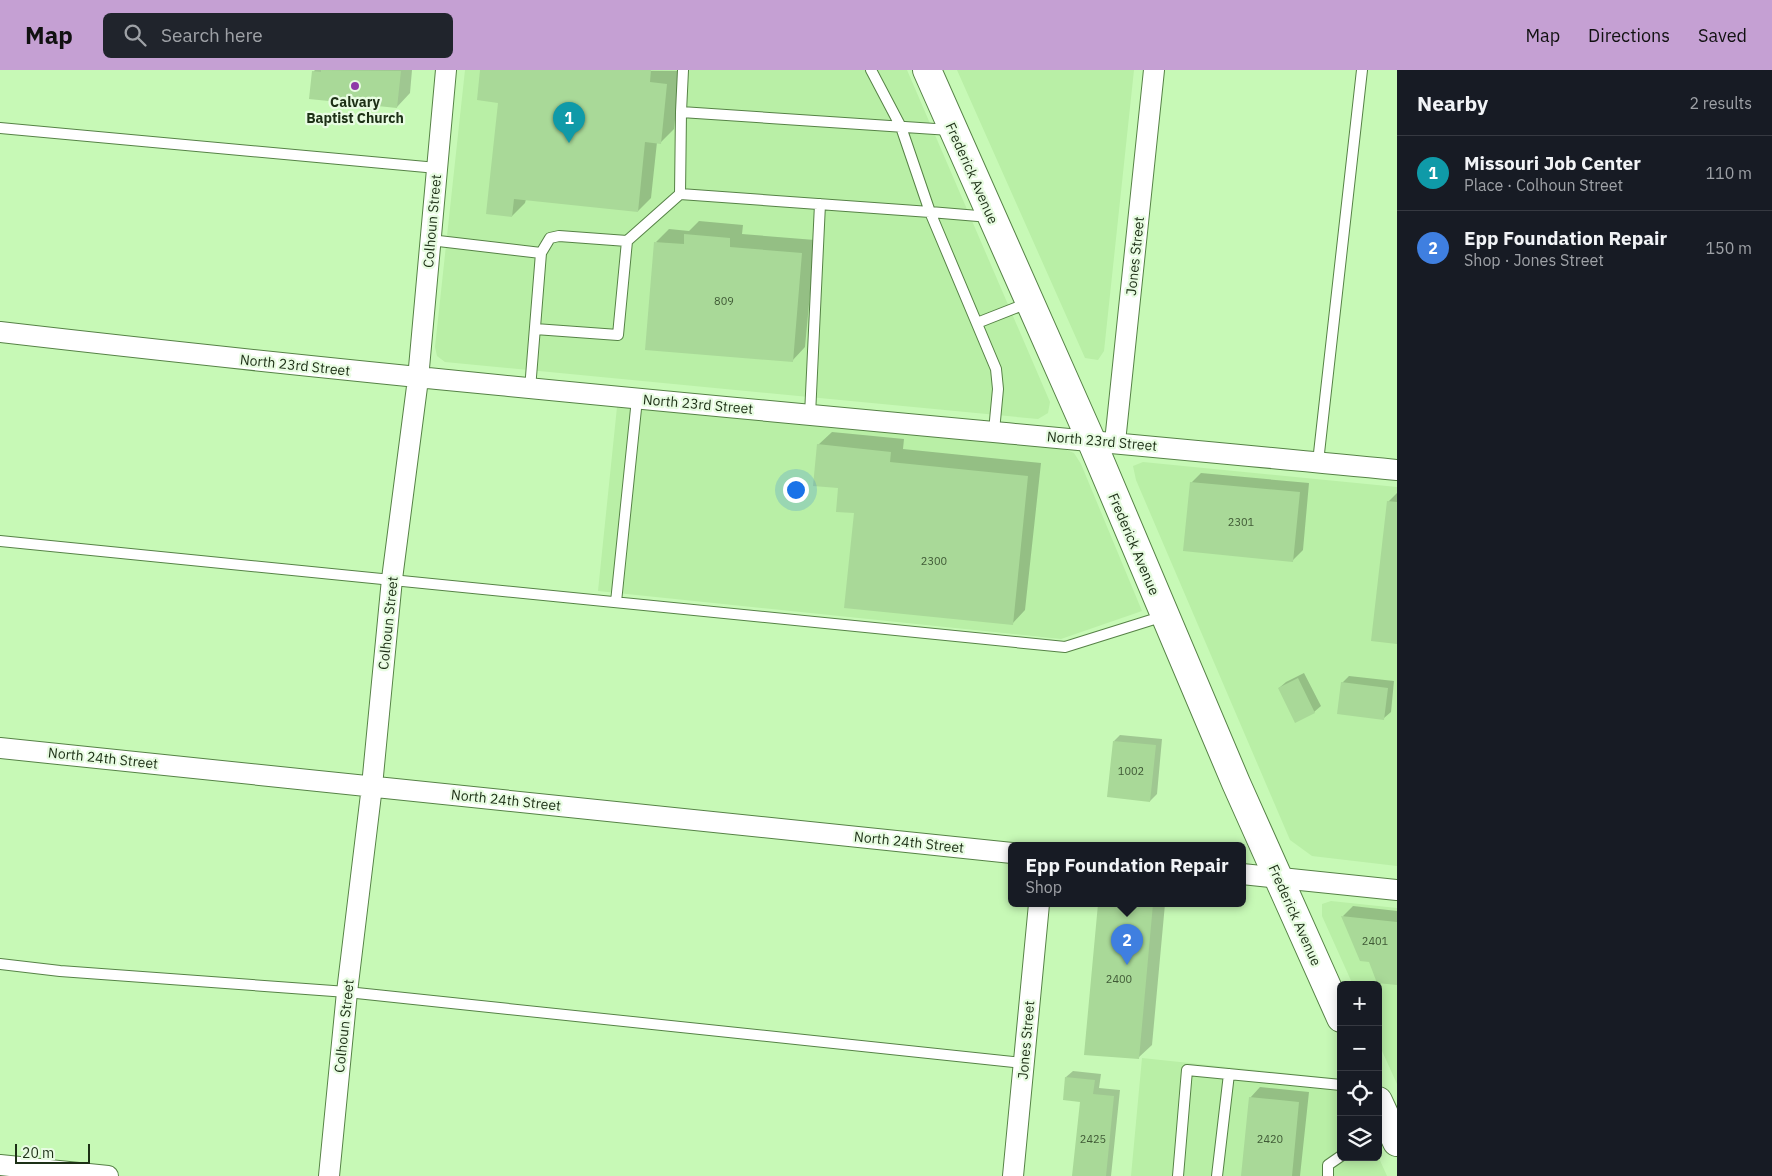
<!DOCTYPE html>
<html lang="en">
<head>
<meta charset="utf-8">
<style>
	body { margin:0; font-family:"IBM Plex Sans",sans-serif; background:#20242c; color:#f1f3f6 }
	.controls { position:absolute; right:15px; bottom:15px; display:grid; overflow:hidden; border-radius:8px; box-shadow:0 2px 12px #0003 }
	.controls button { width:45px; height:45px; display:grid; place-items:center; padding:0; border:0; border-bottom:1px solid #363941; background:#171b24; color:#f1f3f6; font:25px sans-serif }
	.scale { position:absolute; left:15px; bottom:12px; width:75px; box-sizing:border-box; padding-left:5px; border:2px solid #1d3016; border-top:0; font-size:14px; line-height:18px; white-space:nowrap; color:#1d3016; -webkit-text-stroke:4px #e8fce2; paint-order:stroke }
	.you { position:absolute; left:795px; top:419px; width:18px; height:18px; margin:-12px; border:4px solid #fff; border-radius:50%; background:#1a73e8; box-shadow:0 0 0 8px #1a73e833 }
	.badge { display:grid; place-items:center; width:32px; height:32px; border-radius:50%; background:#c5a0d3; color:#fff; font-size:16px; font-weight:700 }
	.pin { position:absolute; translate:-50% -41px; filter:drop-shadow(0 1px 2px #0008) }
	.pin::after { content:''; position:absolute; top:26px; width:18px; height:15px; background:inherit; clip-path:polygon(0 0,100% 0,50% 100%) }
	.popup { position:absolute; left:1008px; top:772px; width:238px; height:65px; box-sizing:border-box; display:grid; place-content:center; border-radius:8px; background:#171b24; filter:drop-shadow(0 1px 4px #0005); font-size:16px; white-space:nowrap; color:#9ea1a6 }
	.popup b { font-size:19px; color:#f1f3f6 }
	.popup::after { content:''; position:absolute; left:50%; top:100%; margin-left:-10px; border:10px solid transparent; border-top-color:#171b24 }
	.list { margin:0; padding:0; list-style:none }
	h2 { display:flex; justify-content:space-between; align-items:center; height:65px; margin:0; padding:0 20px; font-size:21px }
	h2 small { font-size:16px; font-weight:400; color:#9ea1a6 }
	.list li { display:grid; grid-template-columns:32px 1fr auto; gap:15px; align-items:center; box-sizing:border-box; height:75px; padding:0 20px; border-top:1px solid #363941 }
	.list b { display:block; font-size:19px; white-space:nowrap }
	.list p { margin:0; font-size:16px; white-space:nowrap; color:#9ea1a6 }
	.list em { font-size:16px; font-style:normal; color:#9ea1a6 }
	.icon { flex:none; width:28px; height:28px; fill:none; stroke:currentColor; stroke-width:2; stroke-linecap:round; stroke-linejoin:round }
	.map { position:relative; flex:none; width:1397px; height:1106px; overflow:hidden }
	header { display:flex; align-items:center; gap:30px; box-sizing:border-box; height:70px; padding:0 25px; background:#c5a0d3; color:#111 }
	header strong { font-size:24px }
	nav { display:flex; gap:28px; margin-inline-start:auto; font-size:18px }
	.search { width:350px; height:45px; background:#20242c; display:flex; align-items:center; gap:12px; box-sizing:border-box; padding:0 18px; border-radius:8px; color:#9ea1a6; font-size:19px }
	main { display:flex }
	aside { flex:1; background:#171b24 }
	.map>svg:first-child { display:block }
	.built { fill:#b9efa6 }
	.shadow { fill:#0003 }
	.building { fill:#a9d998 }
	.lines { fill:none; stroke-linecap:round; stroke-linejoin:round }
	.lane-casing { stroke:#568246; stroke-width:12 }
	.street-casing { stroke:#568246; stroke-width:22 }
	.primary-casing { stroke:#568246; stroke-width:30 }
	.lane { stroke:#fff; stroke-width:10 }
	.street { stroke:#fff; stroke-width:20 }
	.primary { stroke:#fff; stroke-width:28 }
	.poi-dot { fill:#8f3aa8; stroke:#e8fce2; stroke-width:2 }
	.labels { text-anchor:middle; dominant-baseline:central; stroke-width:4.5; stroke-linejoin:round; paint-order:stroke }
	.number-label { font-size:11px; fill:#405a36 }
	.poi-label { font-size:14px; font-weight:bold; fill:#1d3016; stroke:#e8fce2 }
	.street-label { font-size:14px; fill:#1d3016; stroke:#e8fce2 }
</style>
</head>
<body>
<header>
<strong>Map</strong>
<div class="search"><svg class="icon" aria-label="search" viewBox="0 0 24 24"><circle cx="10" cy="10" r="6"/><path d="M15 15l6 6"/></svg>Search here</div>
<nav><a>Map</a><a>Directions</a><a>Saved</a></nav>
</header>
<main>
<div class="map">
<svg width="1397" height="1106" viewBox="0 0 1397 1106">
	<rect width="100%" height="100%" fill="#c7f9b6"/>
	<path class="built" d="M465,0H907L1050,332L1048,343L1038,349L445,292L437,286L435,277Z
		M957,0H1134L1104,281L1098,290L1085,288Z
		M617,337L1062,378L1074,383L1081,394L1142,541L1061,569L598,521Z
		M1143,392L1397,417V796L1312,786L1290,770L1136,410L1133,396Z
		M1331,831L1397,838V1014L1378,972V915H1353L1322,846V834Z
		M1142,988L1341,1009V1087L1378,1086L1387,1106H1131Z"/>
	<path class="shadow" d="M315,0H412L410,23L397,37L313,2Z
		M482,0L680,1L674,59L660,73L657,72L651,128L638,141L526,129L525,133L512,146L499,31Z
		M699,151L743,155L742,164L815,170L805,277L792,291L656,172L669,159L689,161Z
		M832,362L904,369L903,379L1041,393L1025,540L1012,554L855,442L839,417L818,375Z
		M1201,403L1309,413L1303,480L1293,490L1191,413Z
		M1397,423V573L1388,432Z
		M1304,603L1321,636L1314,642L1279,618L1286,612Z
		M1349,606L1394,611L1391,642L1384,648L1342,613Z
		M1120,665L1162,669L1157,724L1150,731L1114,671Z
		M1099,834H1165L1152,975L1138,988L1085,983Z
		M1353,836L1397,841V914L1370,891L1361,890L1343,846Z
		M1073,1001L1101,1004L1099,1018L1120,1020L1111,1106H1074L1081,1031L1066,1007Z
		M1260,1017L1309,1022L1300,1106H1243L1250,1028Z"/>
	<path class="building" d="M321,0L401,1L397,38L309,29L312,1L321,2Z
		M480,0H651L650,12L667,14L661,74L645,72L638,142L514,129L512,147L486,144L498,33L477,30Z
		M684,164L730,168V177L802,183L793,292L645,280L654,172L684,174Z
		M817,374L891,382L890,392L1028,406L1013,555L844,538L854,443L836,442L838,418L813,416Z
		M1190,412L1300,422L1293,492L1183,481Z
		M1387,431L1397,432V574L1371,571Z
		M1298,608L1315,643L1295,653L1278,618Z
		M1341,612L1388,618L1384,650L1337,644Z
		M1113,671L1156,675L1150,732L1107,727Z
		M1098,834H1153L1139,989L1084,985Z
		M1341,846L1397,852V915L1377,913L1369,892L1360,891Z
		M1065,1007L1095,1010L1093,1024L1114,1026L1106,1106H1072L1080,1032L1063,1030Z
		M1249,1027L1299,1032L1292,1106H1241Z"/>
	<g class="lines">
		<g class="lane-casing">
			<path id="lane" d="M683,0L681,42L950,60
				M871,0L901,57L930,142L990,147
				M681,42L680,124L930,142L996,299L998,319L994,361
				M0,58L437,98
				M430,170L541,183L530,319
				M627,171L680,124
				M977,253L1028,233
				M535,259L618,265L627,171L559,166L550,168L541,183
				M810,345L820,134
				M1318,392L1362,0
				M0,471L1065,577L1164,546
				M616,532L637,329
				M0,894L60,901L347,922L1023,993
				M1178,1106L1187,1000L1341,1015
				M1217,1106L1229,1004
				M1328,1106V1095L1341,1086"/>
		</g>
		<g class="street-casing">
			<path id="street" d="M0,262C465,316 931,355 1397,400
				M1115,372L1154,0
				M0,678L1012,783
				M1242,804L1397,820
				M0,1095L108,1106
				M329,1106L347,922L372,716L392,509L418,309L446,0
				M1013,1106L1039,834"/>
		</g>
		<g class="primary-casing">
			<path id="primary" d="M927,0L1091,370L1236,713L1341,948
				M1378,1031L1397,1072"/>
		</g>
		<use href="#lane" class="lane"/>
		<use href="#street" class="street"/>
		<use href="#primary" class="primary"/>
	</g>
	<circle class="poi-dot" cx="355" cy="16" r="5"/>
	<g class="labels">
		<g class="number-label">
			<text x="724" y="231">809</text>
			<text x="1241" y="452">2301</text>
			<text x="934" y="491">2300</text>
			<text x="1131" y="701">1002</text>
			<text x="1375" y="871">2401</text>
			<text x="1119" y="909">2400</text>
			<text x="1093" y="1069">2425</text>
			<text x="1270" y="1069">2420</text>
		</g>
		<g class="poi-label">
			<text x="355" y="32">Calvary<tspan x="355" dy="16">Baptist Church</tspan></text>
		</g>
		<g class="street-label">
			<text transform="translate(972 103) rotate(66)">Frederick Avenue</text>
			<text transform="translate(432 151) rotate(-85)">Colhoun Street</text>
			<text transform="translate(1135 186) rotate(-84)">Jones Street</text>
			<text transform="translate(295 295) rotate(6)">North 23rd Street</text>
			<text transform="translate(698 334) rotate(5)">North 23rd Street</text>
			<text transform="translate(1102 371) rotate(5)">North 23rd Street</text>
			<text transform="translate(1134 474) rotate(67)">Frederick Avenue</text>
			<text transform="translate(388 553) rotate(-84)">Colhoun Street</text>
			<text transform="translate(103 688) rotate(6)">North 24th Street</text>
			<text transform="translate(506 730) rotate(6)">North 24th Street</text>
			<text transform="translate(909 772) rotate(6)">North 24th Street</text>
			<text transform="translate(1295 845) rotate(66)">Frederick Avenue</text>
			<text transform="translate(344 956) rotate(-84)">Colhoun Street</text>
			<text transform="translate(1026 970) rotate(-85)">Jones Street</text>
		</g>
	</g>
</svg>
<div class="controls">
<button>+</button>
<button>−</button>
<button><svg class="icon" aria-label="locate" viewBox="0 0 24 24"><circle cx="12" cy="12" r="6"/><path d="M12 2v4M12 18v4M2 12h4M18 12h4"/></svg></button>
<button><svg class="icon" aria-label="layers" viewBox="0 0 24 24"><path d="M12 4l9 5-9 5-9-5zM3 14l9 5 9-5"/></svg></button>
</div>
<div class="scale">20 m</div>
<div class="you"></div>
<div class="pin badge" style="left:569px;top:73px;background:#0f9aa8">1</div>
<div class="pin badge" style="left:1127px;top:895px;background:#3f7fe0">2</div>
<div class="popup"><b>Epp Foundation Repair</b>Shop</div>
</div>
<aside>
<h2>Nearby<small>2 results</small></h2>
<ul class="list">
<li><span class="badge" style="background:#0f9aa8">1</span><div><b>Missouri Job Center</b><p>Place · Colhoun Street</p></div><em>110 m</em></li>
<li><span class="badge" style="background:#3f7fe0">2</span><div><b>Epp Foundation Repair</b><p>Shop · Jones Street</p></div><em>150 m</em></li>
</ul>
</aside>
</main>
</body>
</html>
